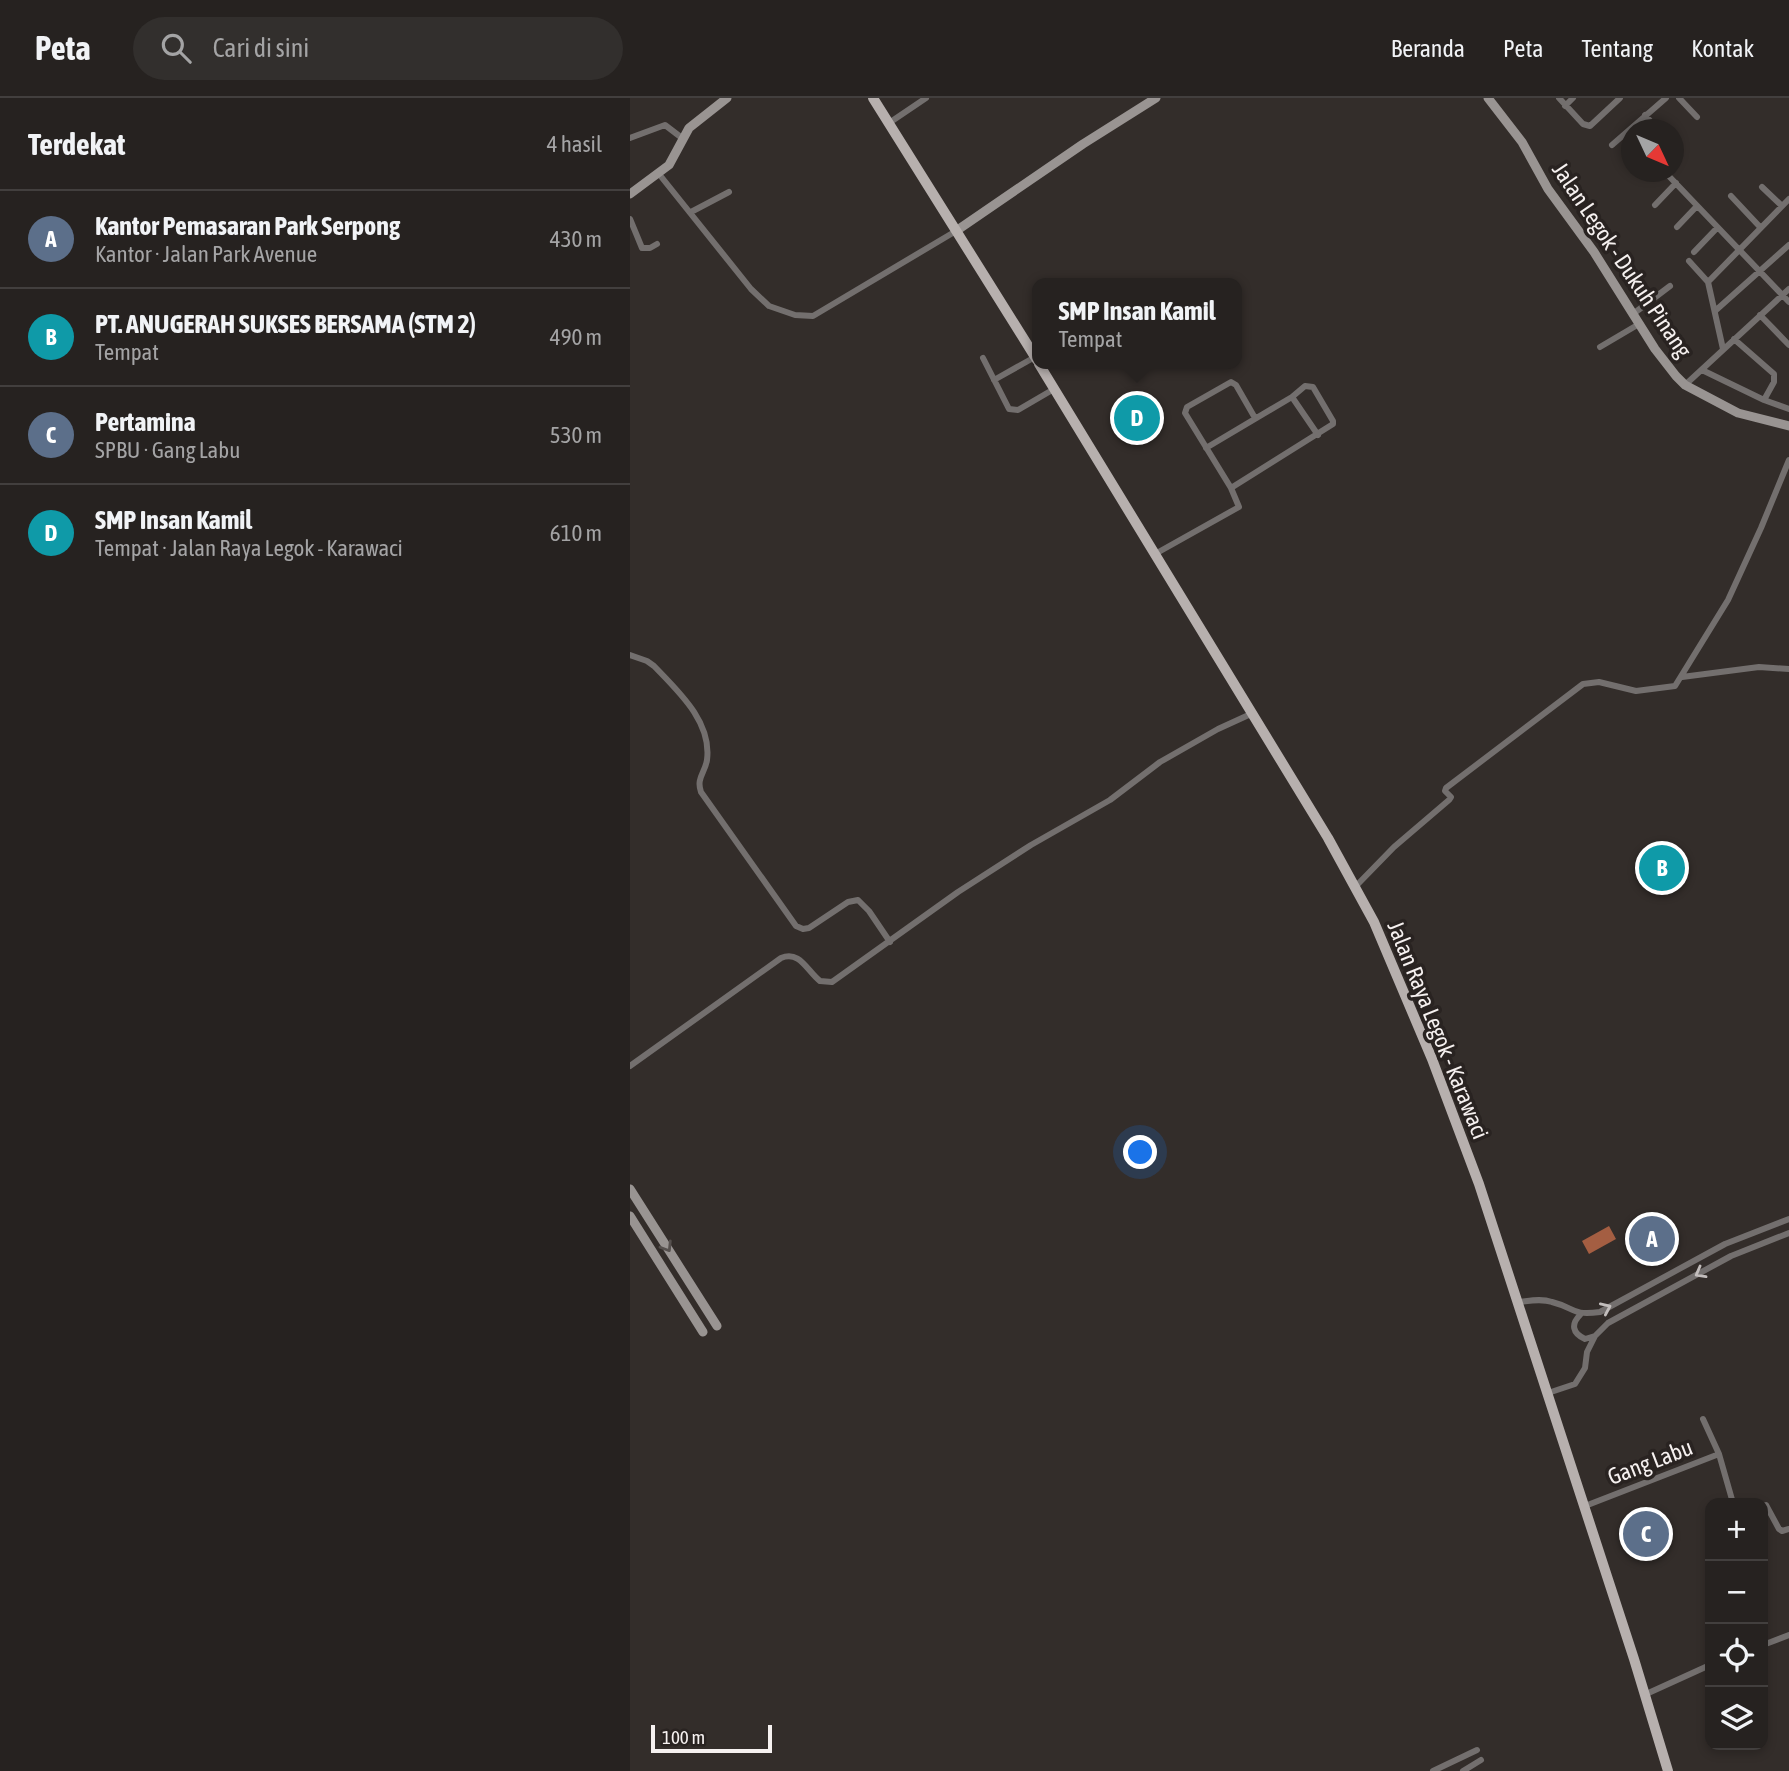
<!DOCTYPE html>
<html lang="id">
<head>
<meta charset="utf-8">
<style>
	body { margin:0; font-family:"Asap Condensed",sans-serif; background:#322f2d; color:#f1f3f6 }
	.controls { position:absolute; right:21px; bottom:21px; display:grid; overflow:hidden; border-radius:14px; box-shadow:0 4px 10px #0003 }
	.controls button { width:63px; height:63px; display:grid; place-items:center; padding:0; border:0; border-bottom:2px solid #423f3e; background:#262220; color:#f1f3f6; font:35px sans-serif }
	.compass { position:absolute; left:991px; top:21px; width:63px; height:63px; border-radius:50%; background:#262220; box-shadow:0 4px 10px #0003; rotate:134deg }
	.scale { position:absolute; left:21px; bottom:18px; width:121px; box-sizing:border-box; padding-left:7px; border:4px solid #f6f1f0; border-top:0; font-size:19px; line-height:24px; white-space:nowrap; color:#f6f1f0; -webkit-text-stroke:5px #292321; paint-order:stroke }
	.you { position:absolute; left:511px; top:1055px; width:24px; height:24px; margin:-18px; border:5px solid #fff; border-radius:50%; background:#1a73e8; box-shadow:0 0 0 10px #1a73e833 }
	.badge { display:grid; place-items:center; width:46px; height:46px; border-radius:50%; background:#ea580c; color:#fff; font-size:23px; font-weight:700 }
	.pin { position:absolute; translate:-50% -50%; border:4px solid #fff; box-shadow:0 2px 7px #0006 }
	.popup { position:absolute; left:402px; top:180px; width:210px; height:91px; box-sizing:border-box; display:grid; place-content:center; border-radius:14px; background:#262220; filter:drop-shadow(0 2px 5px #0005); font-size:23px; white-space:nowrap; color:#a4a4a5 }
	.popup b { font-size:26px; color:#f1f3f6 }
	.popup::after { content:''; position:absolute; left:50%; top:100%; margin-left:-14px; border:14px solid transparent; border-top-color:#262220 }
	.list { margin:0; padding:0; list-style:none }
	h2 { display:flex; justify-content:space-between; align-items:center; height:91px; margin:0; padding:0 28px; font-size:30px }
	h2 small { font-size:23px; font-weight:400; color:#a4a4a5 }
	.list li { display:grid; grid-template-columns:46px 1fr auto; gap:21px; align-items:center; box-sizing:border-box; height:98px; padding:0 28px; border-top:2px solid #423f3e }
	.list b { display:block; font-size:26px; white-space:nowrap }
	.list p { margin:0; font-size:23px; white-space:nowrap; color:#a4a4a5 }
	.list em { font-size:23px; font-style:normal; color:#a4a4a5 }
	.icon { flex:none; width:38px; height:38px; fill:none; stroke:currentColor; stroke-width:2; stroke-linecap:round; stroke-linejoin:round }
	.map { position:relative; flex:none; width:1159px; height:1673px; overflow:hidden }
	header { display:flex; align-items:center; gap:42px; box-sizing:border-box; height:98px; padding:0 35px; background:#262220; border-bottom:2px solid #423f3e }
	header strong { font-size:33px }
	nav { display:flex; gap:38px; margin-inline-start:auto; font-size:24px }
	.search { width:490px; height:63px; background:#322f2d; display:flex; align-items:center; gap:18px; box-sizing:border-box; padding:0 24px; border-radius:38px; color:#a4a4a5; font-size:26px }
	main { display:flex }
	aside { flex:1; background:#262220 }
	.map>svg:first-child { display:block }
	.water { fill:#a45e42 }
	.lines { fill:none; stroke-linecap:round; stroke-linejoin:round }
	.street { stroke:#736f6e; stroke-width:6 }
	.secondary { stroke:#999492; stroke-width:9 }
	.primary { stroke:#b7b0ae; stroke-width:10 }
	.oneway { stroke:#56504e }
	.oneway2 { stroke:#c2bdbc }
	.labels { text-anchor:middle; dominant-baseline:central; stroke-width:7; stroke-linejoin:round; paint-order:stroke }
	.street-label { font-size:23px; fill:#f6f1f0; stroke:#292321 }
</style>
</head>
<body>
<header>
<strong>Peta</strong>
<div class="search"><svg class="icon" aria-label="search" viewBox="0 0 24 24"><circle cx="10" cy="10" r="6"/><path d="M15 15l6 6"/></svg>Cari di sini</div>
<nav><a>Beranda</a><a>Peta</a><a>Tentang</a><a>Kontak</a></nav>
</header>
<main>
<aside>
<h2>Terdekat<small>4 hasil</small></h2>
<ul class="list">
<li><span class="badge" style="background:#5c6f8a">A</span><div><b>Kantor Pemasaran Park Serpong</b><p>Kantor · Jalan Park Avenue</p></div><em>430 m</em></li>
<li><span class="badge" style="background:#0f9aa8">B</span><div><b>PT. ANUGERAH SUKSES BERSAMA (STM 2)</b><p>Tempat</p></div><em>490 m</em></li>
<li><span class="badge" style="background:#5c6f8a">C</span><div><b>Pertamina</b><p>SPBU · Gang Labu</p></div><em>530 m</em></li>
<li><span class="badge" style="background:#0f9aa8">D</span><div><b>SMP Insan Kamil</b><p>Tempat · Jalan Raya Legok - Karawaci</p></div><em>610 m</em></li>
</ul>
</aside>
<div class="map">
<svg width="1159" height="1673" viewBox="0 0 1159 1673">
	<rect width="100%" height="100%" fill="#332d2a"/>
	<path class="water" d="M979,1128L986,1141L959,1156L952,1143Z"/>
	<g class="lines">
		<path class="street" d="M929,0L953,26L960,28L990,0
			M1049,0L1067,19
			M935,8L943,0
			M1015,17L1028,32
			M259,25L296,0
			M0,40L35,27L52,40
			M982,47L1036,0
			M1035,74L1159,204
			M29,76L121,191L139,208L165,217L183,218L326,133
			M1132,89L1152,108
			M1101,98L1130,129
			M1025,107L1046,85
			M61,114L99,94
			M0,121L12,150H20L27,146
			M1047,129L1067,108
			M1064,154L1087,130
			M1059,163L1078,184
			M1085,213L1159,147
			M1003,216L1040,188
			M1130,217L1159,247
			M1104,241L1144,276V284L1134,302
			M970,249L1009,226
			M1093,251L1078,184L1159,101
			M353,260L379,311L388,312L424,291
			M1072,272L1134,302L1159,311
			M364,282L405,259
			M1055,287L1159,191
			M662,299L688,337
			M576,350L662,299L675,288L683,289L703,323V326L601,390
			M525,456L609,409L601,390L555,315L557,309L601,284L606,287L625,320
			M0,557L17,563L24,568C49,594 82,624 77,662C75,675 66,680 71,694L166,828L173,831L179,830L218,804L228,802L239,813L260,844
			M1052,579L1129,569L1159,571
			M726,788L764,749L819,702L821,699L815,693L816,690L953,586L969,584L1006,593L1045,588L1098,502L1131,430L1159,362
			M0,968L151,860C170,852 177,873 190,883L202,884L328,794L401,747L480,702L530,664L588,631L623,615
			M888,1204C899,1203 911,1200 922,1204C946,1210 941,1218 970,1214L1095,1146L1159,1121
			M950,1217C941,1226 942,1235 955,1241L965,1238
			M918,1295L945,1286L955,1270L957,1254L965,1238L978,1225L1101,1158L1159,1135
			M1073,1321L1089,1356
			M955,1408L1089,1356L1103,1405
			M1133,1408L1136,1407L1149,1431L1152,1433L1159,1431
			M1133,1547L1159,1537
			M1014,1597L1080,1567
			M803,1673L847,1652
			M833,1673L851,1662"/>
		<path class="secondary" d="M858,0L892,44L918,91L964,154L1025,251L1046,278L1055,287L1108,315L1159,328
			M0,96L39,67L59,30L97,0
			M326,133L453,46L526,0
			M0,1091L87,1228
			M0,1118L73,1234"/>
		<path class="primary" d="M243,0L407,262
			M409,266L698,740L744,824L802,961L849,1086L1004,1561L1038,1673"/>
	</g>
	<defs><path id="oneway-chevron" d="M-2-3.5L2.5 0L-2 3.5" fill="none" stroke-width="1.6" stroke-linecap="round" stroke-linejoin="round" transform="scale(1.75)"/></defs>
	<use class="oneway" href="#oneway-chevron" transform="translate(37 1149) rotate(58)"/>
	<g class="oneway2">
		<use href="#oneway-chevron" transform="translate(1070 1175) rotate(151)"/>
		<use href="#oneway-chevron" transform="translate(976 1210) rotate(-24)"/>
	</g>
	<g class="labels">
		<g class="street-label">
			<text transform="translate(992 162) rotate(56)">Jalan Legok - Dukuh Pinang</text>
			<text transform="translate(808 932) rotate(68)">Jalan Raya Legok - Karawaci</text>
			<text transform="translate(1020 1364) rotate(-21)">Gang Labu</text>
		</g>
	</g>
</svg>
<div class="controls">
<button>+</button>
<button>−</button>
<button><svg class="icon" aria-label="locate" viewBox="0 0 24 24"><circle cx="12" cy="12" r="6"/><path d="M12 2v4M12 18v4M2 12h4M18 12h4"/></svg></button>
<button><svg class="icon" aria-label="layers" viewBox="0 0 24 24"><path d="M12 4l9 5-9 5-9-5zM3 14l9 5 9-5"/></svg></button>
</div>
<svg class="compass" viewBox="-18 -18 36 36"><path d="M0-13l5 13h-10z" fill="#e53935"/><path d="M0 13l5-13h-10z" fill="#a4a4a5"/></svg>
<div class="scale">100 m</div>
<div class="you"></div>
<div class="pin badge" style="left:1022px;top:1141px;background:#5c6f8a">A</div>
<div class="pin badge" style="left:1032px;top:770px;background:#0f9aa8">B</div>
<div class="pin badge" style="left:1016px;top:1436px;background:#5c6f8a">C</div>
<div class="pin badge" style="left:507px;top:320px;background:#0f9aa8">D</div>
<div class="popup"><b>SMP Insan Kamil</b>Tempat</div>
</div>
</main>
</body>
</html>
